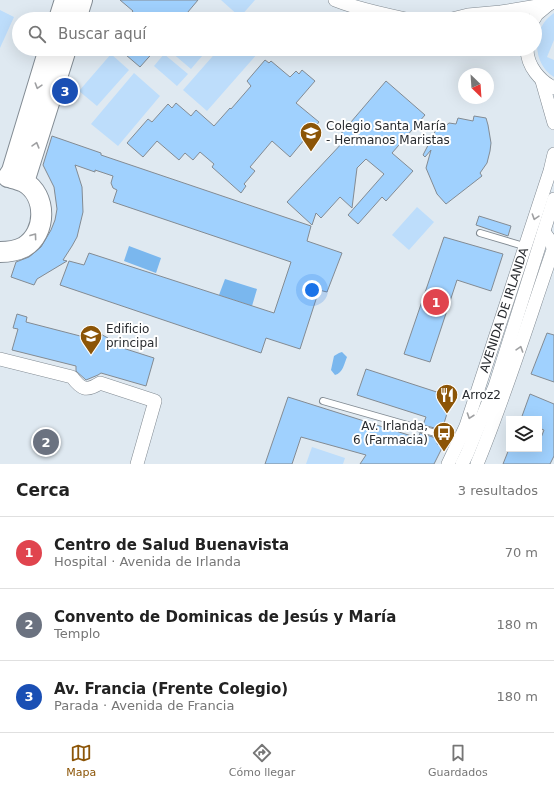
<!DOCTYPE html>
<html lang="es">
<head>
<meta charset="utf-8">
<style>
	body { margin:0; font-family:"DejaVu Sans",sans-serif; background:#f2f2f2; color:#222 }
	.controls { position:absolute; right:12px; bottom:12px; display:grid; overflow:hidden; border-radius:0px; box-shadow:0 4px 16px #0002 }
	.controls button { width:36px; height:36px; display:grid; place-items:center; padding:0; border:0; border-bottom:1px solid #e0e0e0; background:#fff; color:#222; font:20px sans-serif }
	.compass { position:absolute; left:458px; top:68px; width:36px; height:36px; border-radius:50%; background:#fff; box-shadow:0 4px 16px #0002; rotate:155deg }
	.you { position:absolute; left:312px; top:290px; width:14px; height:14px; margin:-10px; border:3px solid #fff; border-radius:50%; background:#1a73e8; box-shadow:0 0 0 6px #1a73e833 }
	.badge { display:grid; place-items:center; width:26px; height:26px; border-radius:50%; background:#8c5507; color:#fff; font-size:13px; font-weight:700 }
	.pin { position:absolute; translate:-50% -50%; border:2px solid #fff; box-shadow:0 1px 4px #0006 }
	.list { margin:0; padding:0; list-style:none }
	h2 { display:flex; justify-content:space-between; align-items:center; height:52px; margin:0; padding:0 16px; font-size:17px }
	h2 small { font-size:13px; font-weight:400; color:#767676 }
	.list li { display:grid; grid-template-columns:26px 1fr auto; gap:12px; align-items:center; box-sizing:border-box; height:72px; padding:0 16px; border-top:1px solid #e0e0e0 }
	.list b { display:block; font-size:15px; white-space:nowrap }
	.list p { margin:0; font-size:13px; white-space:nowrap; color:#767676 }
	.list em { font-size:13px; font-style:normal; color:#767676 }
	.icon { flex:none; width:22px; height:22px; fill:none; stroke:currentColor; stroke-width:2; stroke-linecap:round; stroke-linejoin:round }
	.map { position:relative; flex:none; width:554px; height:464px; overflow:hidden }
	.search { position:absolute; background:#fff; box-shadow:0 4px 16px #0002; left:12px; right:12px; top:12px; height:44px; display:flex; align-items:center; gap:10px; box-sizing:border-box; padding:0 14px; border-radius:22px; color:#767676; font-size:15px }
	.sheet { height:268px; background:#fff }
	nav { display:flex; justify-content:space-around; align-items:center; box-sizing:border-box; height:56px; border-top:1px solid #e0e0e0; background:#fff; font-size:11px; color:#767676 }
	nav a { display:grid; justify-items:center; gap:2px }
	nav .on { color:#8c5507 }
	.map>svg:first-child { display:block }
	.green { fill:#bdddfb }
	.water { fill:#7ab7ee }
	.building { fill:#a0d1fe; stroke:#838b93 }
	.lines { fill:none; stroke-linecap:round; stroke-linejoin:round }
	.lane-casing { stroke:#828b93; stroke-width:8 }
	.street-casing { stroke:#828b93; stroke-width:14 }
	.primary-casing { stroke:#828b93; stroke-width:22 }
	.lane { stroke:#fff; stroke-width:6 }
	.street { stroke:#fff; stroke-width:13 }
	.primary { stroke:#fff; stroke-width:20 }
	.oneway { stroke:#9fa0a2 }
	.labels { text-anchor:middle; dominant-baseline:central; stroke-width:4; stroke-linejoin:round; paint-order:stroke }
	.poi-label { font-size:12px; fill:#292c30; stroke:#fff; text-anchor:start }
	.street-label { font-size:12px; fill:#292c30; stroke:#fff }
</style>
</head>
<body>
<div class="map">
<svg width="554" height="464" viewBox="0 0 554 464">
	<rect width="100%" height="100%" fill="#dfe9f1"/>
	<path class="green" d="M221,0H255L240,17Z
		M0,10L14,17L0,48Z
		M554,13V40L547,57L554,60V77C531,63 532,27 554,13Z
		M173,49H208L191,69L171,52Z
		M219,49H254L258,53L207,111L183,90Z
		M111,54L129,70L97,106L79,91Z
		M164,54L188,74L177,86L154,66Z
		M134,73L160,96L118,146L91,124Z
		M417,207L434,222L409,250L392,235Z
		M312,447L345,458L343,464H306Z"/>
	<path class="water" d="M129,246L161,258L156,273L124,261Z
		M225,279L257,289L252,306L219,295Z
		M342,352L347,357C344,364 343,373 335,375L331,370L334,356L339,353Z"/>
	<path class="building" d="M120,0H198L182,19H127L133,11Z
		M119,49H156L140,67Z
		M265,60L269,63L271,61L290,77L296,71L299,74L302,70L315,81L296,103L319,122L290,157L272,141L250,167L255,171L244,184L246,186L241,193L212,167L214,164L200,152L193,160L185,153L179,160L157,141L143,157L127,143L148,119L152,122L168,104L172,108L176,103L191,116L196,110L214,126L230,108L231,109L251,86L247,81Z
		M386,81L425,115L392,153L413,171L386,201L382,197L358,224L348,215L384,174L366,159L357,168L352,208L340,197L321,218L316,213L312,225L287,202L344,141L339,136Z
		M474,116L486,118L488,125L491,143L490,151L487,163L480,173L482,176L446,204L437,194L426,168L431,150L425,157L423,155L439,124L443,128L449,123L456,124L458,118L473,121Z
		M52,136L101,153V155L311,226L307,241L342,253L327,292L319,290L300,349L266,338L261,353L60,285L69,261L84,265L89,253L274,313L291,262L113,202L117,190L113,188L111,183L113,176L95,170V172L75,165L82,187L83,212L77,237L72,246L63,260L67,261L37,279L34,285L11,277L16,262L29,257L41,247L51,230L55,220L57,209L54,187L43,165Z
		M479,216L511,226L508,236L476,225Z
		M444,237L503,254L491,291L457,280L430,362L404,354Z
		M17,314L27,317L26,322L84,337L86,331H95L108,338L107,343L154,358L146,386L101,373L98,375L86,380L76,371V366L12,350L18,329L13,328Z
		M547,333L554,335V382L531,374Z
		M366,369L452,397L442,430L423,425L426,417L357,395Z
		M530,394L554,404V456L550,464H503L509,449H539V443L544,430L539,428V419H521Z
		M288,397L418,438L420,433L439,439L437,444L443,446L434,464H360L366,455L301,437L292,464H265Z"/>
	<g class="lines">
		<g class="lane-casing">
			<path id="lane" d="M480,233L527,247
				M323,401L460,440"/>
		</g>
		<g class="street-casing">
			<g id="street">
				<path d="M335,0C358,9 382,14 406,19"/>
				<path d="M452,19L468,15L501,12L549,4L554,2"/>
				<path d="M534,19L537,14L549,4"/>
				<path d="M527,49C527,66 540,81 554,88"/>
				<path d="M542,81L554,123"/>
				<path d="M0,359L72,377C81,389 86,392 100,383L155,401L137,464"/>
				<path id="s1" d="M448,464L466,426L550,171L554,154"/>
				<path d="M462,464L467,454L495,386L554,199"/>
				<path d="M477,464C506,394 528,322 553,250L552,243L544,232"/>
			</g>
		</g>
		<g class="primary-casing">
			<path id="primary" d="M59,19L65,0
				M76,19L82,0
				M8,177L12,171L49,49
				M24,182L66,49
				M0,252C8,252 16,251 24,247C47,233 47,195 24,182C20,180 16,179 12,178"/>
		</g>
		<use href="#lane" class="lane"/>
		<use href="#street" class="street"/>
		<use href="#primary" class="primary"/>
	</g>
	<defs><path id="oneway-chevron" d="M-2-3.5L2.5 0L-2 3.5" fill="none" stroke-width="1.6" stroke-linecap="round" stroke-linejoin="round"/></defs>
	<g class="oneway">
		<use href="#oneway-chevron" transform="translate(38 86) rotate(107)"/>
		<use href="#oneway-chevron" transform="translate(36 145) rotate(-74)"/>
		<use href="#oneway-chevron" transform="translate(535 217) rotate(108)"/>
		<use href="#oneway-chevron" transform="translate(34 236) rotate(-54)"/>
		<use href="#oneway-chevron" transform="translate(520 349) rotate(-72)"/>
		<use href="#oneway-chevron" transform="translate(470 416) rotate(109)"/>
	</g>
	<defs>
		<g id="school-pin" transform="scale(1.15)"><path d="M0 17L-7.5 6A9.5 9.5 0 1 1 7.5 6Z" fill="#8c5507" stroke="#fff"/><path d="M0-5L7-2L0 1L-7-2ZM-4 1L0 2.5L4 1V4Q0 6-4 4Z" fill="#fff"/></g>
		<g id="restaurant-pin" transform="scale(1.15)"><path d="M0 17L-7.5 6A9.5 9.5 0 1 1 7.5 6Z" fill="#8c5507" stroke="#fff"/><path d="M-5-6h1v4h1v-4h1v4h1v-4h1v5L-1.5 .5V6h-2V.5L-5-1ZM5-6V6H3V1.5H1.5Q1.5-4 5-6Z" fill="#fff"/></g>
		<g id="bus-pin" transform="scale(1.15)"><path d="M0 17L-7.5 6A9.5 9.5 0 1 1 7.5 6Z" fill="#8c5507" stroke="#fff"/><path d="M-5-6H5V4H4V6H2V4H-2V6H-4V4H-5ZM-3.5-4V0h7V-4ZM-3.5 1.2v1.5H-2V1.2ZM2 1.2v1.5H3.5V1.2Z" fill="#fff"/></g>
	</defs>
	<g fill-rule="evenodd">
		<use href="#school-pin" x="311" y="133"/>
		<use href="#school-pin" x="91" y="336"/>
		<use href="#restaurant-pin" x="447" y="395"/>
		<use href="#bus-pin" x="444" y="433"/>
	</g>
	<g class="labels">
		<g class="poi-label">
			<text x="326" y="126">Colegio Santa María<tspan x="326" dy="14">- Hermanos Maristas</tspan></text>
			<text x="106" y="329">Edificio<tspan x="106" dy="14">principal</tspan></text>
			<text x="462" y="395">Arroz2</text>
			<text x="428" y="426" text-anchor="end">Av. Irlanda,<tspan x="428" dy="14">6 (Farmacia)</tspan></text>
		</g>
		<g class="street-label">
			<text stroke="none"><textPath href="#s1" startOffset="164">AVENIDA DE IRLANDA</textPath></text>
		</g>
	</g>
</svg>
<div class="controls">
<button><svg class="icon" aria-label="layers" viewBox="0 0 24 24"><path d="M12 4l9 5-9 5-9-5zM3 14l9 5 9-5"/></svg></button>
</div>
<svg class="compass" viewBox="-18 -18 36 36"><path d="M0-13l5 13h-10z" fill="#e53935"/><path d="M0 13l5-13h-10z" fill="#767676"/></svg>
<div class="you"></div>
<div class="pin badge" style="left:436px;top:302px;background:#e0444e">1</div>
<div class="pin badge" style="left:46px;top:442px;background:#6b7280">2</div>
<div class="pin badge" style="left:65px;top:91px;background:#1a4fb4">3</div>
<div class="search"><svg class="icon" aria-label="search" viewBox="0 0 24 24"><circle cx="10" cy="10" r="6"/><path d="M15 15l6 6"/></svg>Buscar aquí</div>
</div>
<section class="sheet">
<h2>Cerca<small>3 resultados</small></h2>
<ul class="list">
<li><span class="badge" style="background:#e0444e">1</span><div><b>Centro de Salud Buenavista</b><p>Hospital · Avenida de Irlanda</p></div><em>70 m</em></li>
<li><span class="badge" style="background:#6b7280">2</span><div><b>Convento de Dominicas de Jesús y María</b><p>Templo</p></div><em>180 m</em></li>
<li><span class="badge" style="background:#1a4fb4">3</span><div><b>Av. Francia (Frente Colegio)</b><p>Parada · Avenida de Francia</p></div><em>180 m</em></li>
</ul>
</section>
<nav>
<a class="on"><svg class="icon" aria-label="map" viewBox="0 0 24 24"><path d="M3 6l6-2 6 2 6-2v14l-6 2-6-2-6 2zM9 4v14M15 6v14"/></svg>Mapa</a>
<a><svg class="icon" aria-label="directions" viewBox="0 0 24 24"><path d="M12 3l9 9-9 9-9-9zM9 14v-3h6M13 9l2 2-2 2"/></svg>Cómo llegar</a>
<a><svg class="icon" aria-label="saved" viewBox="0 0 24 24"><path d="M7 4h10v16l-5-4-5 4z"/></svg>Guardados</a>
</nav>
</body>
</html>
